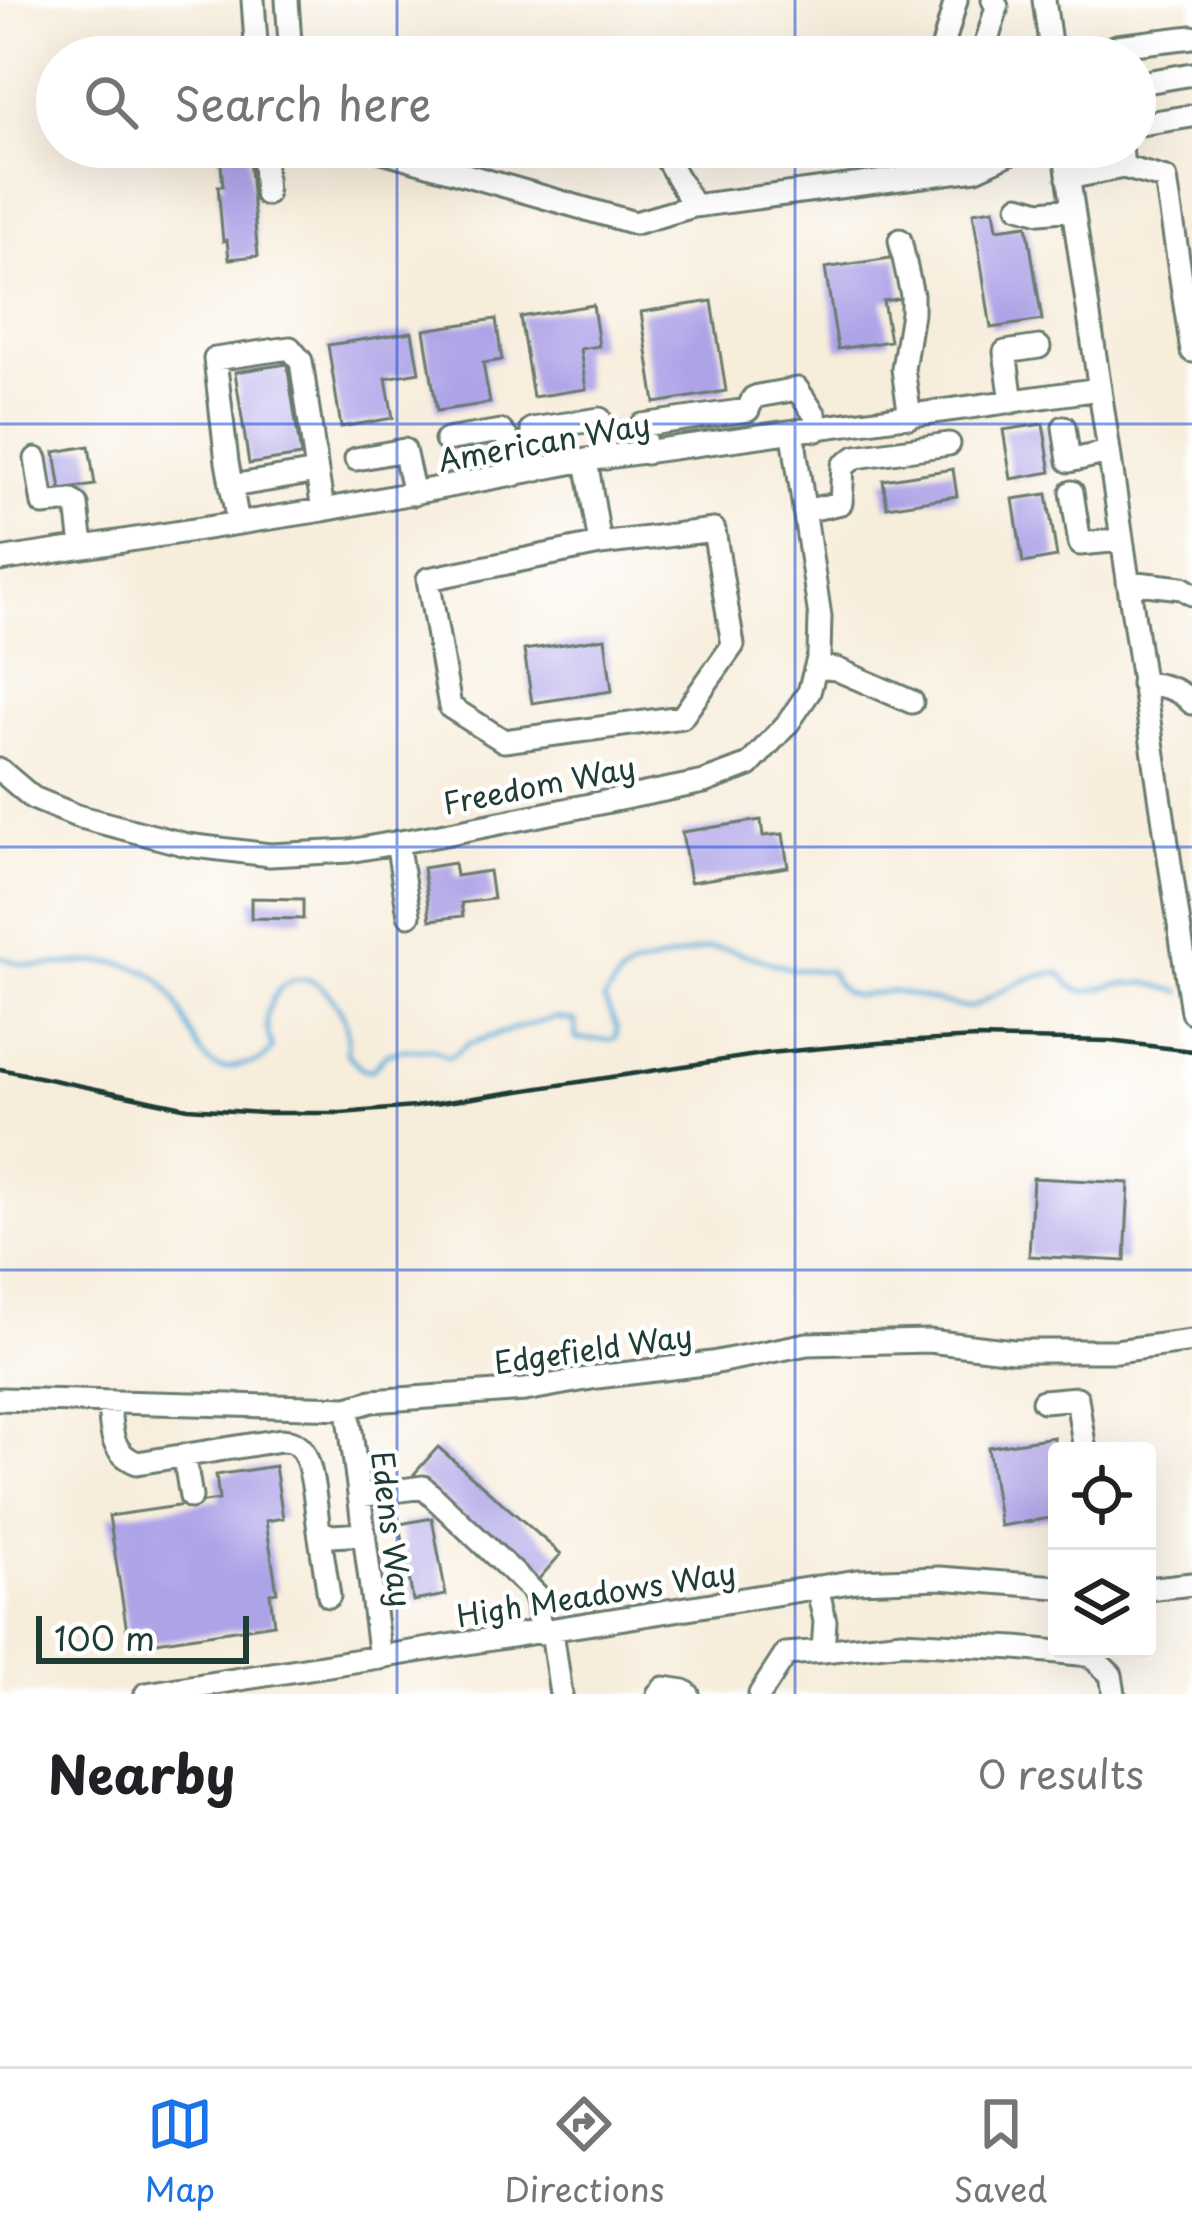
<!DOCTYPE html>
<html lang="en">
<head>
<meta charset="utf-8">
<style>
	body { margin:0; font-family:"Playpen Sans",sans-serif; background:#f6f6f6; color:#202124 }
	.controls { position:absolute; right:36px; bottom:36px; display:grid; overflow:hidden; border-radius:12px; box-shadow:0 12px 48px #0002 }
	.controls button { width:108px; height:108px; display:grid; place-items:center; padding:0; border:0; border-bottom:3px solid #e0e0e0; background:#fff; color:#202124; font:60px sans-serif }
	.scale { position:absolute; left:36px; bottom:30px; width:213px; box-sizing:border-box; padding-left:12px; border:6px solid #1f3d34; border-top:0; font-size:33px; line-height:42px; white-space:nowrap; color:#1f3d34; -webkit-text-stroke:9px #fff; paint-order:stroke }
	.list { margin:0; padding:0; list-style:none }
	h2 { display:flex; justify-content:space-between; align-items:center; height:156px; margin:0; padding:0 48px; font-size:51px }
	h2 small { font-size:39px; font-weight:400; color:#757577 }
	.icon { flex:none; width:66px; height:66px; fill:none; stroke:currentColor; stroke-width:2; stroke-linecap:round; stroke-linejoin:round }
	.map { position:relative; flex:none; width:1192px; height:1694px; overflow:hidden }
	.search { position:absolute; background:#fff; box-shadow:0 12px 48px #0002; left:36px; right:36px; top:36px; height:132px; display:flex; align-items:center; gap:30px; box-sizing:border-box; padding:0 42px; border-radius:66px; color:#757577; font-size:45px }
	.sheet { height:372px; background:#fff }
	nav { display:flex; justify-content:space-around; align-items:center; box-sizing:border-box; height:168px; border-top:3px solid #e0e0e0; background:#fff; font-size:33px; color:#757577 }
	nav a { display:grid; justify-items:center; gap:6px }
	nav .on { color:#1a73e8 }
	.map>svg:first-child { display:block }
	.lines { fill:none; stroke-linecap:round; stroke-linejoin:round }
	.stream { stroke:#5eaed8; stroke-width:4.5 }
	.building { fill:#ada3e7 }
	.minor-casing { stroke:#6b7b6e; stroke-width:27 }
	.minor { stroke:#fff; stroke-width:21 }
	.rail { stroke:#1f3d34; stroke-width:4.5 }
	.grid { fill:none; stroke:#1d4ed8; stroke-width:3; stroke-opacity:0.55 }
	.labels { text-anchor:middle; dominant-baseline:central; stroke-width:9; stroke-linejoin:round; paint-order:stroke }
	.street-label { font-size:30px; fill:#1f3d34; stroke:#fff }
</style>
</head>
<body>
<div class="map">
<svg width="1192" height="1694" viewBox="0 0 1192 1694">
	<rect width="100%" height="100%" fill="#fff"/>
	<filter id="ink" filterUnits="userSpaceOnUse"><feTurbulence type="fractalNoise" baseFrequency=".00833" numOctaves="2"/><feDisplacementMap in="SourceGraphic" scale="24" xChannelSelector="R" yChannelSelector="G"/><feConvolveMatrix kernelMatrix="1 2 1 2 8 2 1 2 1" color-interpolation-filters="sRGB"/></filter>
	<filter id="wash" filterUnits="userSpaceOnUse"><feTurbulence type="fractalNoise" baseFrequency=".004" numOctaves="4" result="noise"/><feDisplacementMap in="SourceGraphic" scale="48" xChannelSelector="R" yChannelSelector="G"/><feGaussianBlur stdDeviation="2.7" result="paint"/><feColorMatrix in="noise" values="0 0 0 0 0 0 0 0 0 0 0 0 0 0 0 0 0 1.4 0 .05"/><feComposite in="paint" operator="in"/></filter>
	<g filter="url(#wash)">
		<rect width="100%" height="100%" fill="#f7eddb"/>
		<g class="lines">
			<path class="stream" d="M0,957C8,959 18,964 27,965C69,969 116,950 154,976C185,998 191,1055 215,1066C224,1070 233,1067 242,1065C258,1063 263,1062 272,1048C268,1035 264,1022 268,1010C281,973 311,969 333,999C339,1007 344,1015 346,1025C348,1034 347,1045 347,1054L363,1069L372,1070L386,1054L399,1050L432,1049L449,1058L468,1044L513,1029L556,1018L575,1021L576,1039L610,1040L616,1037L617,1028L604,1000L619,978L633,968L708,948L727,949L792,969L830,971L837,985L846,993L857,996L892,991L964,1008L973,1007C1001,992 1028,973 1060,973L1071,986L1083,992L1120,984L1148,983L1181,992"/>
		</g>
		<g id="blocks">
			<path class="building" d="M248,150L258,256L229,259L227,240L223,241L218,186H223L220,153Z
				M994,209L997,229L1027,225L1042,320L991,328L973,212Z
				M897,257L903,298L883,301L890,341L838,349L825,268Z
				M712,301L726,391L655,403L641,312Z
				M593,305L599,346L580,349L586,389L533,397L520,317Z
				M496,319L502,360L483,363L490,403L437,411L424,330Z
				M412,332L419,372L386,378L393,418L341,427L328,345Z
				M287,364L301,456L249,464L235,372Z
				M1043,424L1051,472L1011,479L1003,430Z
				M89,446L95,485L61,490L55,452Z
				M953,469L957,496L887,507L883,480Z
				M1047,494L1057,557L1023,563L1013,499Z
				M605,638L612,691L532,703L524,650Z
				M761,820L763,836L783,834L788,867L690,882L682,832Z
				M454,863L456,876L489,871L493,899L461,903L463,916L430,920L423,868Z
				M251,898L303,899V919L251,918Z
				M1033,1178L1129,1183L1125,1261L1029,1256Z
				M1054,1437L1057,1517L1000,1526L988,1447Z
				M438,1447L561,1554L537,1581L414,1474Z
				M275,1466L283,1518L266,1521L277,1592L270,1593L274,1624L150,1643L148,1627L127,1631L109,1516L219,1500L216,1475Z
				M432,1518L446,1595L413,1601L400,1524Z"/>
		</g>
	</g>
	<g filter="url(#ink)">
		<use href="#blocks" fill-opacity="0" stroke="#6b7b6e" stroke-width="3"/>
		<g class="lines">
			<g class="minor-casing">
				<path id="minor" d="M253,0L257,57
					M287,0L291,57
					M1044,0L1052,57
					M940,57L956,0
					M982,57L997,7L993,0
					M1103,57L1104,51L1117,46L1192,37
					M1135,84L1192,74
					M1135,125L1192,116
					M263,147L266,194
					M368,147L635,223L694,206L976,169L1023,147
					M641,147L663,153L694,206
					M1064,147L1192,1012
					M1123,167L1166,179L1192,351
					M906,178L915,147
					M1068,178L1123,167L1121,147
					M1019,206L1040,212L1073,209
					M900,240L912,295V313L903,369L910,417
					M1012,402L1005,352L1039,347
					M1064,427L1069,461L1109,452
					M446,440L501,431L507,438L514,475
					M646,453L642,425L748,410L753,398L758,396L797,389L815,415L817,430
					M36,459L43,504L72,501L77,505L82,546
					M356,459L404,450L414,494
					M586,460L600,544L714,530L733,645L682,717L504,741L450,707L428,579L600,544
					M538,470L532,429L600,419L606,458
					M231,486L317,472L323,510
					M1072,492L1080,544L1122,540
					M804,511L841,503L843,466L856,457L949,444
					M238,523L227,462L215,359L290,348L301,361L317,472
					M0,560L323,510L586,460L1100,389
					M1128,582L1182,588L1192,594
					M816,667L836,669L912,702
					M1142,683C1162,685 1179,688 1192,703
					M0,770L33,798L77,816L187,845L270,855L349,851L440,835L704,782L749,765L788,723L809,692L819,655L820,617L793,434
					M397,842L409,915
					M0,1399L348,1408L372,1401L525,1390L597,1377L712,1363L807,1344L929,1341L1013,1351H1116L1192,1341
					M1043,1401L1077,1398L1085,1451
					M109,1402C111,1428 109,1452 137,1463L281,1440C289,1441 292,1440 299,1446C313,1458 316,1511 319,1531L332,1536L364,1534
					M348,1408L380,1658
					M184,1455L191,1497
					M359,1496L423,1487L536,1594L540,1633
					M319,1531L329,1596
					M1147,1589L1192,1584
					M552,1631L561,1694
					M823,1651L902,1642L1016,1648L1090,1655L1111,1675L1114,1694
					M146,1694L857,1581L940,1578L1057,1587
					M658,1694L664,1688L684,1691L688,1694
					M760,1694L786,1654L823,1651L825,1621L817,1587"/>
			</g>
			<use href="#minor" class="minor"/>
			<path class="rail" d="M0,1069L188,1108L262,1113H341L414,1107L769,1053L878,1043L977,1038L1109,1041L1192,1051"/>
		</g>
	</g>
	<path class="grid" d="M397,0V57M795,0V57M397,147V1694M795,147V1694M0,424H1192M0,847H1192M0,1270H1192"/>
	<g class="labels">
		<g class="street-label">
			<text transform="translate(544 441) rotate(-10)">American Way</text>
			<text transform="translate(539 784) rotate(-11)">Freedom Way</text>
			<text transform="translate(593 1348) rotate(-8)">Edgefield Way</text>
			<text transform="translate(393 1529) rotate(83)">Edens Way</text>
			<text transform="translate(596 1593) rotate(-9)">High Meadows Way</text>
		</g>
	</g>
</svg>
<div class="controls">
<button><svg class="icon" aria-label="locate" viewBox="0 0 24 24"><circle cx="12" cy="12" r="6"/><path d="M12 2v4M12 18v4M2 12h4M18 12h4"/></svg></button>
<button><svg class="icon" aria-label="layers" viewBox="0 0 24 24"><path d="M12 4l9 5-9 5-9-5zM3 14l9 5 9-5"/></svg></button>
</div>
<div class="scale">100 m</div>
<div class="search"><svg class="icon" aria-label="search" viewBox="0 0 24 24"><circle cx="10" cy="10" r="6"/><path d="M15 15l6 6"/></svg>Search here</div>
</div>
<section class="sheet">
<h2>Nearby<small>0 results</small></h2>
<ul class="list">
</ul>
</section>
<nav>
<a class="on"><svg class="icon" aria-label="map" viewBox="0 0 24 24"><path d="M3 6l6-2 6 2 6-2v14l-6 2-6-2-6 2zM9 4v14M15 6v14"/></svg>Map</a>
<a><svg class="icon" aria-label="directions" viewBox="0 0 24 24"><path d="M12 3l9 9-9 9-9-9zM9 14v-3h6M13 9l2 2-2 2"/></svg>Directions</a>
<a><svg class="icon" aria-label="saved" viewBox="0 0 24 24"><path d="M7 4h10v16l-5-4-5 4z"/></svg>Saved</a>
</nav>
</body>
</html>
